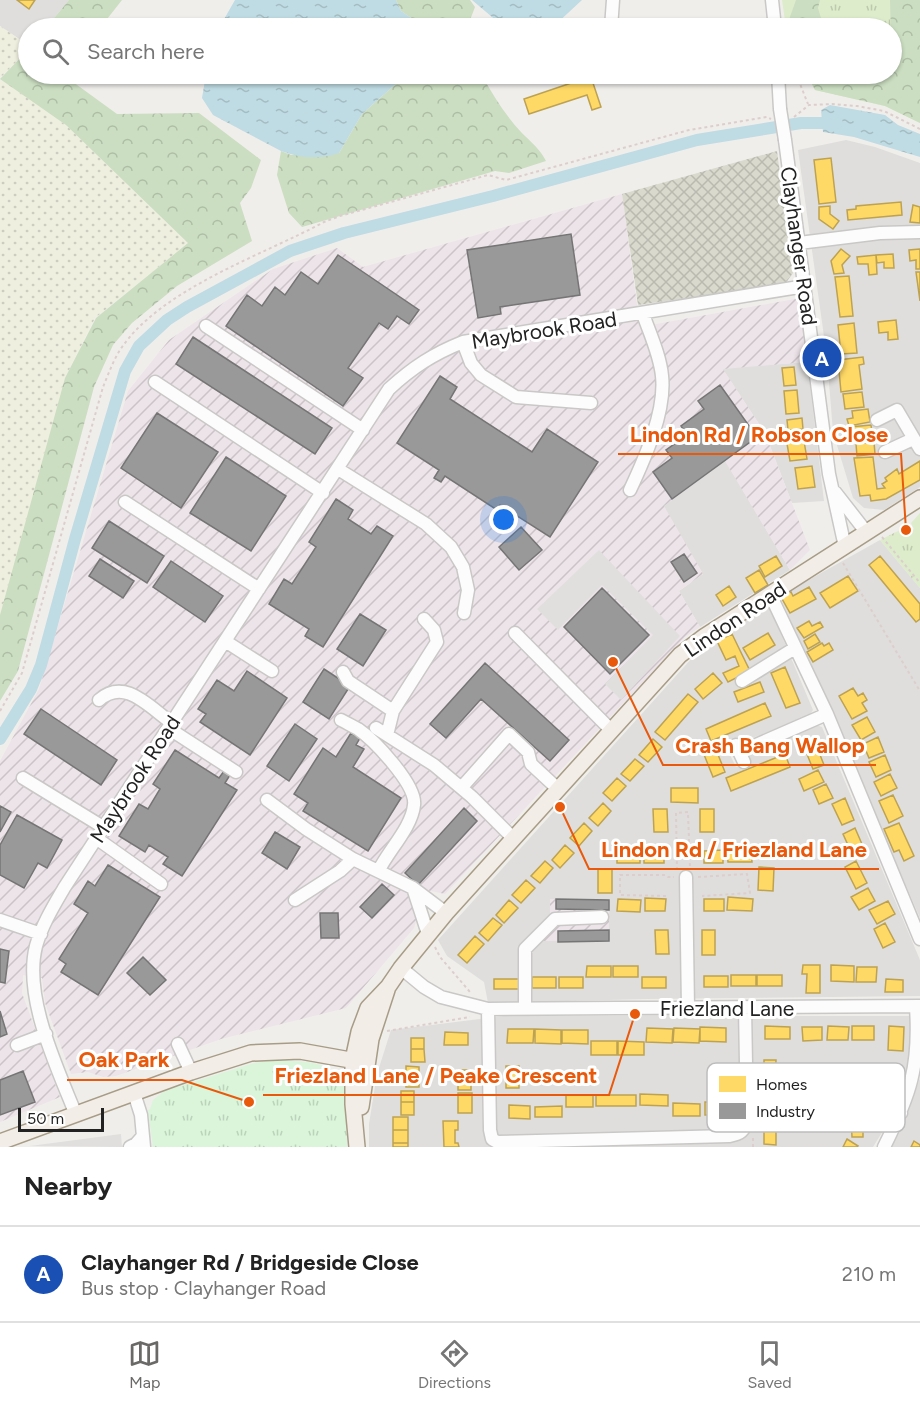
<!DOCTYPE html>
<html lang="en">
<head>
<meta charset="utf-8">
<style>
	body { margin:0; font-family:Figtree,sans-serif; background:#f6f6f6; color:#222 }
	.scale { position:absolute; left:18px; bottom:15px; width:86px; box-sizing:border-box; padding-left:6px; border:3px solid #222; border-top:0; font-size:16px; line-height:21px; white-space:nowrap; color:#222; -webkit-text-stroke:4px #fff; paint-order:stroke }
	.you { position:absolute; left:504px; top:520px; width:21px; height:21px; margin:-15px; border:4px solid #fff; border-radius:50%; background:#1a73e8; box-shadow:0 0 0 9px #1a73e833 }
	.badge { display:grid; place-items:center; width:39px; height:39px; border-radius:50%; background:#6a6968; color:#fff; font-size:20px; font-weight:700 }
	.pin { position:absolute; translate:-50% -50%; border:3px solid #fff; box-shadow:0 2px 6px #0006 }
	.list { margin:0; padding:0; list-style:none }
	h2 { display:flex; justify-content:space-between; align-items:center; height:78px; margin:0; padding:0 24px; font-size:26px }
	h2 small { font-size:20px; font-weight:400; color:#767676 }
	.list li { display:grid; grid-template-columns:39px 1fr auto; gap:18px; align-items:center; box-sizing:border-box; height:96px; padding:0 24px; border-top:2px solid #e0e0e0 }
	.list b { display:block; font-size:22px; white-space:nowrap }
	.list p { margin:0; font-size:20px; white-space:nowrap; color:#767676 }
	.list em { font-size:20px; font-style:normal; color:#767676 }
	.icon { flex:none; width:33px; height:33px; fill:none; stroke:currentColor; stroke-width:2; stroke-linecap:round; stroke-linejoin:round }
	.map { position:relative; flex:none; width:920px; height:1147px; overflow:hidden }
	.search { position:absolute; background:#fff; box-shadow:0 2px 4px #0004; left:18px; right:18px; top:18px; height:66px; display:flex; align-items:center; gap:15px; box-sizing:border-box; padding:0 21px; border-radius:33px; color:#767676; font-size:22px }
	.sheet { height:174px; background:#fff }
	nav { display:flex; justify-content:space-around; align-items:center; box-sizing:border-box; height:84px; border-top:2px solid #e0e0e0; background:#fff; font-size:16px; color:#767676 }
	nav a { display:grid; justify-items:center; gap:3px }
	nav .on { color:#6a6968 }
	.map>svg:first-child { display:block }
	.residential { fill:#dfdedc }
	.industrial { fill:url(#industrial-furrows) }
	.construction { fill:url(#construction-cross-hatch) }
	.farmland { fill:url(#farmland-dots) }
	.grass { fill:url(#grass-tufts) }
	.forest { fill:url(#forest-crowns) }
	.park { fill:url(#park-tufts) }
	.parking { fill:#e0dfde }
	.water { fill:url(#water-ripples) }
	.homes { fill:#ffd966; stroke:#bda252; stroke-width:1.5 }
	.industry { fill:#999; stroke:#757575; stroke-width:1.5 }
	.lines { fill:none; stroke-linecap:round; stroke-linejoin:round }
	.canal { stroke:#bfdbe3; stroke-width:12 }
	.minor-casing { stroke:#c9c8c7; stroke-width:15 }
	.major-casing { stroke:#a79c86; stroke-width:18 }
	.path { stroke:#dccecd; stroke-width:2; stroke-dasharray:3 3; stroke-linecap:butt }
	.minor { stroke:#fdfcfc; stroke-width:12 }
	.major { stroke:#f3ede7; stroke-width:15 }
	.minor-bridge-casing { stroke:#c9c8c7; stroke-width:15; stroke-linecap:butt }
	.minor-bridge { stroke:#fdfcfc; stroke-width:12 }
	.labels { text-anchor:middle; dominant-baseline:central; stroke-width:6; stroke-linejoin:round; paint-order:stroke }
	.street-label { font-size:21px; fill:#222; stroke:#fff }
	.key { fill:#fff; stroke:#bdbdbd; stroke-width:1.5 }
	.key-label { font-size:16px; fill:#222 }
	.leader { fill:none; stroke:#e8590c; stroke-width:2 }
	.callout-dot { fill:#e8590c; stroke:#fff; stroke-width:2 }
	.callout-label { font-size:22px; text-anchor:middle; font-weight:bold; fill:#e8590c; stroke:#fff; stroke-width:6; stroke-linejoin:round; paint-order:stroke }
</style>
</head>
<body>
<div class="map">
<svg width="920" height="1147" viewBox="0 0 920 1147">
	<defs>
		<pattern id="industrial-furrows" width="10" height="10" patternUnits="userSpaceOnUse" patternTransform="scale(1.5)"><rect width="10" height="10" fill="#ede4e9"/><path d="M-1 1l2-2M0 10L10 0M9 11l2-2" fill="none" stroke="#cbc3c8"/></pattern>
		<pattern id="construction-cross-hatch" width="8" height="8" patternUnits="userSpaceOnUse" patternTransform="scale(1.5)"><rect width="8" height="8" fill="#d9d9cd"/><path d="M0 0l8 8M0 8l8-8" fill="none" stroke="#babab0"/></pattern>
		<pattern id="farmland-dots" width="8" height="8" patternUnits="userSpaceOnUse" patternTransform="scale(1.5)"><rect width="8" height="8" fill="#efefdf"/><path d="M2 2h.1M6 6h.1" fill="none" stroke="#cdcdbf" stroke-width="1.8" stroke-linecap="round"/></pattern>
		<pattern id="grass-tufts" width="24" height="20" patternUnits="userSpaceOnUse" patternTransform="scale(1.5)"><rect width="24" height="20" fill="#ddeccb"/><path d="M3 7l-1-3M5 7V3M7 7l1-3M15 17l-1-3M17 17v-4M19 17l1-3" fill="none" stroke="#bdcaae"/></pattern>
		<pattern id="forest-crowns" width="20" height="18" patternUnits="userSpaceOnUse" patternTransform="scale(1.5)"><rect width="20" height="18" fill="#cbdec1"/><path d="M2 6a3 3 0 1 1 6 0M12 15a3 3 0 1 1 6 0" fill="none" stroke="#aebea6"/></pattern>
		<pattern id="park-tufts" width="24" height="20" patternUnits="userSpaceOnUse" patternTransform="scale(1.5)"><rect width="24" height="20" fill="#daf5da"/><path d="M3 7l-1-3M5 7V3M7 7l1-3M15 17l-1-3M17 17v-4M19 17l1-3" fill="none" stroke="#bbd2bb"/></pattern>
		<pattern id="water-ripples" width="26" height="14" patternUnits="userSpaceOnUse" patternTransform="scale(1.5)"><rect width="26" height="14" fill="#bfdbe3"/><path d="M2 4q2-2 4 0t4 0M15 11q2-2 4 0t4 0" fill="none" stroke="#a4bcc2"/></pattern>
	</defs>
	<rect width="100%" height="100%" fill="#f0eeeb"/>
	<path class="residential" d="M0,0H69L46,28H28V45L0,26Z
		M846,140L875,147L920,163V487L884,510L864,508L853,498L833,432L827,358L798,150Z
		M807,362L824,501L792,503L765,433L722,368Z
		M725,460L790,570L700,627L679,591L703,574L663,506Z
		M880,540L920,588V918L780,596Z
		M764,606L770,608L813,710L808,717L739,743L736,738L725,745L736,767L749,762L745,755L816,725L822,727L920,960V996L647,999L488,1003L484,982L447,956L438,940L702,647Z
		M504,1016H913L912,1068L899,1105L873,1147H369V1124L377,1074L391,1030Z
		M920,1078V1147H890L908,1111Z"/>
	<path class="industrial" d="M622,194L640,327L800,298L807,362L723,369L765,433L810,550L790,570L725,461L664,506L703,574L679,591L700,627L685,637L445,894L426,890L414,928L346,1008L221,1039L116,1076L103,1077L88,1072L71,1074L45,1003L42,978L23,975L22,993L60,1097L0,1122V761L39,689L128,391L169,340L273,269L337,248L363,267Z
		M550,899L609,900V941H538L537,947H524L550,914Z"/>
	<path class="construction" d="M777,151L793,273L785,284L638,305L622,194Z"/>
	<path class="farmland" d="M0,26L28,45V50L0,78Z
		M0,79L66,125L188,243L95,318L65,378L0,615Z"/>
	<path class="grass" d="M782,0H920V123L885,106L815,90L807,74H892V28H786Z
		M920,513V588L880,540L900,530L905,535L914,529L911,523Z"/>
	<path class="forest" d="M69,0H122L100,28H46Z
		M396,0H470L475,7L467,28H426L401,11Z
		M796,0H820L818,8L824,28H786Z
		M890,0H920V123L885,106L815,90L807,74H892Z
		M28,50V74H62L117,114L199,113L261,160L251,188L240,203L252,241L177,286L132,323L113,345L94,387L18,671L0,701V615L65,378L96,318L188,243L66,125L0,79Z
		M407,74H481C493,95 505,115 521,132C531,142 540,149 546,161L509,173L495,171L302,227L289,213L277,175L281,151L291,155L339,153L362,114Z"/>
	<path class="park" d="M278,1060C302,1062 337,1060 346,1087L347,1147H153L148,1110L150,1109L153,1100L164,1091L254,1063Z"/>
	<path class="parking" d="M599,550L680,636L621,700L605,684L653,635L602,585L558,630L537,609Z
		M121,1134L122,1147L30,1146Z"/>
	<path class="water" d="M235,0H396L401,11L426,28H219Z
		M472,0H582L554,26L541,24L534,28H505Z
		M206,74H407L362,114L339,153C320,160 300,158 281,151L213,115L202,98Z
		M830,105L885,115L898,125L920,134V157L854,137L823,132L821,110Z"/>
	<path class="homes" d="M17,0H35L29,9Z
		M582,74H590L601,107L592,110L587,95L529,114L524,99L580,80L578,75Z
		M831,158L836,202L819,204L814,160Z
		M901,202L902,215L848,220L847,210L856,209V206Z
		M913,205L920,207V223L910,222Z
		M830,206V214L839,221L833,229L819,219V207Z
		M841,249L850,256L842,265L844,273L834,274L831,261Z
		M920,249V269H916V260L910,261L909,250Z
		M893,254L894,268H884V262L877,263L876,255Z
		M876,255L877,274L869,275L868,264H858L857,257Z
		M916,272H920V301Z
		M849,276L853,316L840,317L835,277Z
		M896,320L898,339L888,340V332L879,333L878,322Z
		M854,323L857,353L841,354L838,325Z
		M863,357L864,364L859,365L862,389L841,392L838,360Z
		M794,367L796,385L784,386L782,368Z
		M797,390L799,413L786,414L784,391Z
		M862,392L864,407L845,409L843,394Z
		M868,409L870,422L849,426L847,419L853,418L852,411Z
		M802,418L803,429L788,430L787,420Z
		M871,425L873,440L851,442L850,427Z
		M803,435L807,459L790,461L786,438Z
		M874,442L875,454L857,456L856,444Z
		M873,457L877,489L885,488L882,484L887,481L885,478L897,469L899,474L920,461V480L886,499L871,501L870,495L860,496L854,458Z
		M812,466L815,487L798,489L795,468Z
		M776,556L782,566L765,577L759,566Z
		M880,556L920,604V619L916,622L869,565Z
		M759,570L768,585L755,593L746,578Z
		M848,576L858,591L830,608L820,593Z
		M729,586L736,597L723,606L716,595Z
		M809,587L816,599L790,613L781,597L791,592L793,596Z
		M809,621L812,626L820,622L823,627L804,638L797,628Z
		M768,633L775,645L750,660L743,648Z
		M732,634L750,671L728,682L723,673L739,666L735,656L726,660L717,641Z
		M815,634L820,642L808,649L804,641Z
		M822,643L824,646L829,643L833,650L813,662L807,652Z
		M785,667L800,703L786,708L771,673Z
		M713,673L722,683L703,699L695,689Z
		M760,682L764,692L738,702L734,692Z
		M853,688L858,696L863,693L867,700L862,703L867,711L852,719L839,696Z
		M688,694L698,702L665,740L655,732Z
		M765,703L771,716L711,741L706,729Z
		M867,717L875,732L861,740L852,725Z
		M878,737L884,752L869,758L863,744Z
		M653,739L662,747L648,762L639,755Z
		M815,742L824,765L813,769L804,747Z
		M715,747L725,772L713,777L703,752Z
		M785,754L790,767L731,791L726,778Z
		M885,755L891,770L876,777L869,762Z
		M635,759L644,766L630,781L621,774Z
		M818,770L824,782L804,791L799,779Z
		M890,774L897,788L881,796L874,782Z
		M617,778L626,786L612,801L603,793Z
		M826,784L833,798L819,804L813,790Z
		M671,788H698V803L671,802Z
		M893,795L903,816L889,823L879,801Z
		M845,798L854,820L842,825L832,804Z
		M603,803L611,811L598,826L589,818Z
		M653,809H667L668,832H654Z
		M700,809H714V832H700Z
		M584,823L592,831L579,846L570,838Z
		M899,823L914,856L904,861L899,850L894,852L884,829Z
		M855,828L865,851L853,856L843,834Z
		M565,845L574,853L560,868L552,860Z
		M723,850V863H704V851Z
		M727,850H751L752,862H728Z
		M617,851H640V863H617Z
		M644,851H664V863H644Z
		M545,861L553,868L540,883L531,876Z
		M856,861L867,883L856,889L845,867Z
		M759,867L774,868L773,891L758,890Z
		M598,869H612V893H598Z
		M526,880L535,888L521,903L512,895Z
		M868,888L875,901L859,910L851,897Z
		M728,897L753,899L752,911L727,910Z
		M645,898L666,899L665,911H645Z
		M618,899L641,900L640,912L617,911Z
		M704,899H724V911H704Z
		M509,900L518,908L504,923L496,915Z
		M888,901L895,914L877,924L869,910Z
		M493,918L502,925L488,941L479,933Z
		M885,923L895,942L883,948L874,929Z
		M655,930H668L669,954H656Z
		M702,930H715V955H702Z
		M475,936L484,944L467,963L458,955Z
		M803,965H820V993H806L807,974H802Z
		M831,965L854,966V982L831,981Z
		M587,966H611V977H586Z
		M613,966H638V977H613Z
		M857,967H877L876,982H856Z
		M731,975H756V986H731Z
		M757,975H782V986H757Z
		M704,976H728V987H704Z
		M532,977H556V988H532Z
		M559,977H583V988H559Z
		M642,977H666V988H642Z
		M494,979H521V989H494Z
		M886,979L903,980V992H885Z
		M765,1026L790,1027V1039H765Z
		M828,1026L849,1027L848,1040H827Z
		M852,1026H874V1040H852Z
		M889,1026L904,1027L903,1051L888,1050Z
		M700,1027L726,1028V1042L700,1041Z
		M802,1027H822V1040L803,1041Z
		M647,1028L673,1029L672,1043L646,1042Z
		M674,1028L700,1029L699,1043L673,1042Z
		M508,1029H534L533,1043H507Z
		M535,1029L561,1030V1044L535,1043Z
		M562,1030H588V1044L562,1043Z
		M445,1032L468,1033V1045H444Z
		M411,1038H424V1049H411Z
		M591,1041H617V1055H591Z
		M618,1041L644,1042V1055H618Z
		M411,1049H424L425,1062H411Z
		M764,1060H776L775,1089H764Z
		M406,1066L419,1067V1077H406Z
		M506,1066H519V1088H506Z
		M458,1070H471V1090H458Z
		M406,1077H419V1087H406Z
		M401,1091H414V1102H401Z
		M458,1093H472V1113H458Z
		M640,1094L668,1095V1106L640,1105Z
		M566,1095H593V1107H566Z
		M596,1095H636V1106H596Z
		M401,1102H414V1115H401Z
		M705,1102H725V1115H705Z
		M673,1103L700,1104V1116H673Z
		M509,1105L530,1106V1119L509,1118Z
		M562,1106V1117H535V1107Z
		M851,1116H863V1137H852Z
		M393,1117H408V1130H393Z
		M443,1121H458V1130H455V1143H458L459,1147H444Z
		M764,1124H776V1145L764,1144Z
		M393,1130H408V1143H393Z
		M847,1139L858,1146L857,1147H843Z
		M914,1141L920,1145V1147H911Z
		M393,1143H408V1147H393Z"/>
	<path class="industry" d="M571,234L580,295L500,307L501,314L478,318L467,250Z
		M338,255L419,310L409,324L397,316L388,329L379,323L348,368L363,378L343,406L226,326L247,295L262,306L275,287L285,295L301,272L318,284Z
		M193,337L332,428L315,454L176,364Z
		M440,376L457,387L450,399L532,452L547,429L598,462L550,537L500,505L497,510L445,476L441,482L434,478L439,470L397,443Z
		M720,385L757,437L672,499L653,472L672,458L666,450L687,435L681,426L704,409L698,401Z
		M157,413L218,452L181,508L121,468Z
		M226,457L286,496L251,551L190,513Z
		M336,499L353,510L348,519L371,534L377,526L393,536L323,647L305,636L309,629L269,604L284,579L292,584L316,547L309,542Z
		M109,521L164,556L147,583L92,548Z
		M521,527L542,550L519,570L499,547Z
		M684,554L697,573L684,582L671,562Z
		M100,559L134,581L123,598L89,576Z
		M171,561L223,596L205,622L153,587Z
		M602,588L649,635L610,674L564,627Z
		M360,614L386,630L363,666L337,649Z
		M485,663L569,740L550,761L481,699L446,738L430,724Z
		M324,669L350,686L329,719L303,702Z
		M247,671L287,698L250,755L200,722L206,714L198,709L217,680L234,691Z
		M41,709L117,760L101,785L24,734Z
		M295,724L317,739L289,781L267,766Z
		M351,733L360,738L356,745L364,749L353,767L401,798L368,851L303,811L308,803L294,794L323,748L336,757Z
		M175,750L219,778L224,771L230,775L225,783L237,790L182,876L163,864L168,857L149,845L145,852L119,836L139,804L148,809L160,789L153,784Z
		M0,806L11,812L0,832Z
		M464,808L477,821L418,885L405,873Z
		M17,815L62,840L47,868L38,863L24,888L0,875V845Z
		M275,832L300,847L287,869L262,853Z
		M108,865L160,897L98,995L61,972L66,964L59,959L88,913L74,904L88,881L95,886Z
		M382,884L394,895L372,918L360,907Z
		M556,899L609,900V910L556,909Z
		M320,913H338L339,938H321Z
		M609,930V941L558,942V931Z
		M0,949L9,951L5,983L0,982Z
		M143,957L166,980L150,995L127,973Z
		M0,1011L7,1034L0,1037Z
		M23,1071L35,1102L0,1115V1080Z"/>
	<g class="lines">
		<path class="canal" d="M0,739L31,689L41,665L75,539L125,371L139,346L167,320L187,307L290,251L344,233L493,196L697,140L801,123H837"/>
		<g class="minor-casing">
			<path id="minor" d="M772,0L775,28
				M611,28L613,0
				M778,74L780,109
				M605,75V74
				M785,140L829,474L845,547
				M799,243L880,233L920,232
				M206,326L363,430
				M463,342L471,363L481,375L516,397L591,403
				M155,382L323,493
				M877,420L897,410L920,449
				M885,452L913,439
				M338,469L426,524L451,547L463,567L468,590L464,613
				M630,490C645,458 666,411 662,376C660,355 650,334 643,314
				M835,492L867,533
				M125,502L259,589
				M770,594L827,714L920,939
				M515,633L611,730
				M225,641L272,671
				M343,672L348,681L393,711
				M742,681L795,648
				M99,700C125,677 149,707 172,723
				M341,720C347,723 352,726 358,729C374,740 417,785 414,805C412,827 388,851 379,870
				M168,728L236,772
				M376,728L434,765L472,797L513,838
				M387,735L393,711L437,642L434,630L424,619
				M736,745L744,762
				M740,752L827,714
				M23,778L103,827
				M462,787L509,734L528,752L531,764L558,789
				M267,800L306,829L353,859L413,888L446,913
				M96,838L161,884
				M686,877L688,1008
				M413,888L428,934
				M295,900L340,871L353,859
				M0,920L41,934
				M401,968L424,987L441,997L488,1009L920,1006
				M525,1008V949L555,919L602,917
				M488,1009L490,1130L492,1139L497,1142L729,1136C740,1134 745,1131 747,1120L745,1008
				M178,1044L191,1072
				M17,1045L46,1034
				M134,1093L141,1115L144,1147
				M818,1105L872,1107L901,1113
				M76,1115C57,1067 23,997 36,946C42,925 53,907 64,888L389,389C413,367 433,354 463,342L805,286
				M130,1147L136,1144L143,1136
				M884,1147C910,1095 920,1067 916,1007"/>
		</g>
		<g class="major-casing">
			<path id="major" d="M361,1107L371,1039L387,990
				M0,1142L191,1072L251,1053L300,1051L367,1063
				M357,1147L353,1104V1060L359,1032L368,1008L388,987L401,968L446,913L680,655L705,636L920,498"/>
		</g>
		<path class="path" d="M796,74L808,104
			M794,117L809,105L832,104L857,106L884,111L920,129
			M882,537L920,583
			M843,563L920,691
			M0,711L22,673L103,387C108,375 113,361 120,350C160,289 261,256 324,222L340,216L488,175L506,180L689,130L767,117L771,119
			M677,870L676,813L688,812L690,868
			M698,877L747,874L750,893L702,896
			M666,896L620,895V875H665L668,877H674
			M435,947L440,957L470,992
			M387,1031L470,1017
			M753,1147V1135"/>
		<use href="#minor" class="minor"/>
		<use href="#major" class="major"/>
		<g class="minor-bridge-casing">
			<path id="minor-bridge" d="M780,109L785,140"/>
		</g>
		<use href="#minor-bridge" class="minor-bridge"/>
	</g>
	<g class="labels">
		<g class="street-label">
			<text transform="translate(799 246) rotate(82)">Clayhanger Road</text>
			<text transform="translate(544 330) rotate(-9)">Maybrook Road</text>
			<text transform="translate(735 619) rotate(-34)">Lindon Road</text>
			<text transform="translate(135 779) rotate(-57)">Maybrook Road</text>
			<text x="727" y="1008">Friezland Lane</text>
		</g>
	</g>
	<rect x="707" y="1063" width="198" height="69" rx="9" class="key"/>
	<rect x="719" y="1076" width="27" height="16" fill="#ffd966"/>
	<rect x="719" y="1103" width="27" height="16" fill="#999"/>
	<g class="key-label">
		<text x="756" y="1090">Homes</text>
		<text x="756" y="1117">Industry</text>
	</g>
	<path class="leader" d="M906 530L901 454H618M613 662L663 765H876M560 807L589 869H879M249 1102L182 1080H67M635 1014L609 1095H263"/>
	<g class="callout-dot">
		<circle cx="906" cy="530" r="6"/>
		<circle cx="613" cy="662" r="6"/>
		<circle cx="560" cy="807" r="6"/>
		<circle cx="249" cy="1102" r="6"/>
		<circle cx="635" cy="1014" r="6"/>
	</g>
	<g class="callout-label">
		<text x="759" y="442">Lindon Rd / Robson Close</text>
		<text x="770" y="753">Crash Bang Wallop</text>
		<text x="734" y="857">Lindon Rd / Friezland Lane</text>
		<text x="124" y="1067">Oak Park</text>
		<text x="436" y="1083">Friezland Lane / Peake Crescent</text>
	</g>
</svg>
<div class="scale">50 m</div>
<div class="you"></div>
<div class="pin badge" style="left:822px;top:358px;background:#1a4fb4">A</div>
<div class="search"><svg class="icon" aria-label="search" viewBox="0 0 24 24"><circle cx="10" cy="10" r="6"/><path d="M15 15l6 6"/></svg>Search here</div>
</div>
<section class="sheet">
<h2>Nearby<small></small></h2>
<ul class="list">
<li><span class="badge" style="background:#1a4fb4">A</span><div><b>Clayhanger Rd / Bridgeside Close</b><p>Bus stop · Clayhanger Road</p></div><em>210 m</em></li>
</ul>
</section>
<nav>
<a class="on"><svg class="icon" aria-label="map" viewBox="0 0 24 24"><path d="M3 6l6-2 6 2 6-2v14l-6 2-6-2-6 2zM9 4v14M15 6v14"/></svg>Map</a>
<a><svg class="icon" aria-label="directions" viewBox="0 0 24 24"><path d="M12 3l9 9-9 9-9-9zM9 14v-3h6M13 9l2 2-2 2"/></svg>Directions</a>
<a><svg class="icon" aria-label="saved" viewBox="0 0 24 24"><path d="M7 4h10v16l-5-4-5 4z"/></svg>Saved</a>
</nav>
</body>
</html>
